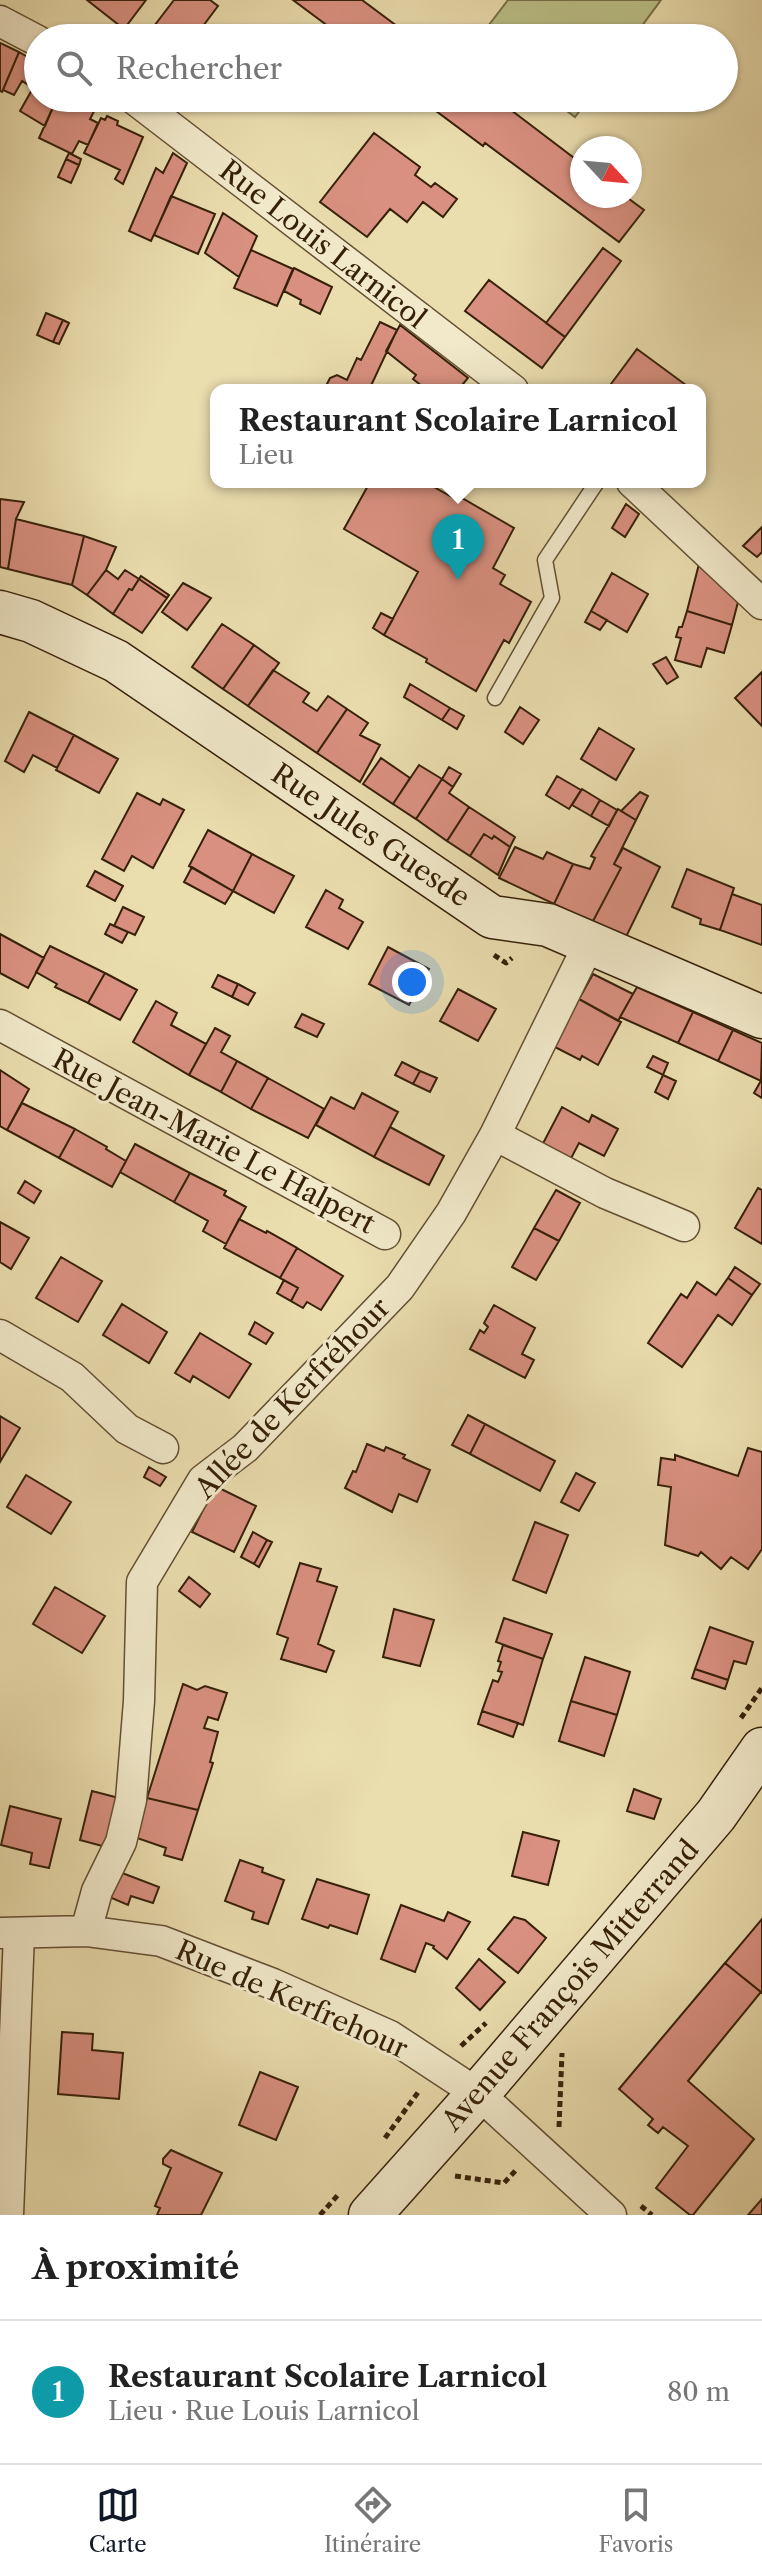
<!DOCTYPE html>
<html lang="fr">
<head>
<meta charset="utf-8">
<style>
	body { margin:0; font-family:"Libre Caslon Text",serif; background:#f6f6f6; color:#222 }
	.compass { position:absolute; left:570px; top:136px; width:72px; height:72px; border-radius:50%; background:#fff; box-shadow:0 2px 6px #0004; rotate:116deg }
	.you { position:absolute; left:412px; top:982px; width:28px; height:28px; margin:-20px; border:6px solid #fff; border-radius:50%; background:#1a73e8; box-shadow:0 0 0 12px #1a73e833 }
	.badge { display:grid; place-items:center; width:52px; height:52px; border-radius:50%; background:#111827; color:#fff; font-size:26px; font-weight:700 }
	.pin { position:absolute; translate:-50% -66px; filter:drop-shadow(0 2px 4px #0008) }
	.pin::after { content:''; position:absolute; top:42px; width:28px; height:24px; background:inherit; clip-path:polygon(0 0,100% 0,50% 100%) }
	.popup { position:absolute; left:210px; top:384px; width:496px; height:104px; box-sizing:border-box; display:grid; place-content:center; border-radius:16px; background:#fff; filter:drop-shadow(0 2px 6px #0005); font-size:26px; white-space:nowrap; color:#767676 }
	.popup b { font-size:30px; color:#222 }
	.popup::after { content:''; position:absolute; left:50%; top:100%; margin-left:-16px; border:16px solid transparent; border-top-color:#fff }
	.list { margin:0; padding:0; list-style:none }
	h2 { display:flex; justify-content:space-between; align-items:center; height:104px; margin:0; padding:0 32px; font-size:34px }
	h2 small { font-size:26px; font-weight:400; color:#767676 }
	.list li { display:grid; grid-template-columns:52px 1fr auto; gap:24px; align-items:center; box-sizing:border-box; height:144px; padding:0 32px; border-top:2px solid #e0e0e0 }
	.list b { display:block; font-size:30px; white-space:nowrap }
	.list p { margin:0; font-size:26px; white-space:nowrap; color:#767676 }
	.list em { font-size:26px; font-style:normal; color:#767676 }
	.icon { flex:none; width:44px; height:44px; fill:none; stroke:currentColor; stroke-width:2; stroke-linecap:round; stroke-linejoin:round }
	.map { position:relative; flex:none; width:762px; height:2215px; overflow:hidden }
	.search { position:absolute; background:#fff; box-shadow:0 2px 6px #0004; left:24px; right:24px; top:24px; height:88px; display:flex; align-items:center; gap:20px; box-sizing:border-box; padding:0 28px; border-radius:44px; color:#767676; font-size:30px }
	.sheet { height:248px; background:#fff }
	nav { display:flex; justify-content:space-around; align-items:center; box-sizing:border-box; height:112px; border-top:2px solid #e0e0e0; background:#fff; font-size:22px; color:#767676 }
	nav a { display:grid; justify-items:center; gap:4px }
	nav .on { color:#111827 }
	.map>svg:first-child { display:block }
	.green { fill:#bbbf87; stroke:#787048; stroke-width:2 }
	.building { fill:#d99080; stroke:#362009; stroke-width:2 }
	.lines { fill:none; stroke-linecap:round; stroke-linejoin:round }
	.lane-casing { stroke:#634f32; stroke-width:17 }
	.street-casing { stroke:#634f32; stroke-width:33 }
	.secondary-casing { stroke:#362009; stroke-width:45 }
	.path { stroke:#362009; stroke-width:5; stroke-dasharray:6 4; stroke-linecap:butt }
	.lane { stroke:#f1e9ca; stroke-width:14 }
	.street { stroke:#f1e9ca; stroke-width:30 }
	.secondary { stroke:#f1e9ca; stroke-width:42 }
	.labels { text-anchor:middle; dominant-baseline:central; stroke-width:6; stroke-linejoin:round; paint-order:stroke }
	.street-label { font-size:28px; fill:#362009; stroke:#f1e9ca }
</style>
</head>
<body>
<div class="map">
<svg width="762" height="2215" viewBox="0 0 762 2215">
	<rect width="100%" height="100%" fill="#eaddae"/>
	<filter id="stains"><feTurbulence type="fractalNoise" baseFrequency=".0025" numOctaves="4"/><feColorMatrix values="0 0 0 0 .2 0 0 0 0 .09 0 0 0 0 .02 0 0 0 .5 -.17"/></filter>
	<radialGradient id="worn" r=".72"><stop offset=".6" stop-color="#630" stop-opacity="0"/><stop offset="1" stop-color="#630" stop-opacity=".3"/></radialGradient>
	<path class="green" d="M508,0H661L633,38H479Z
		M550,98H589L575,117Z"/>
	<path class="building" d="M87,0H146L124,29Z
		M174,0H210L218,6L194,38H145Z
		M293,0H362L413,38H344Z
		M0,43L19,52L2,92L0,91Z
		M19,52L38,63V98H57L45,126L20,111L33,88L22,81L14,95L3,90Z
		M57,98L100,100L90,119L98,123L88,145L79,141L72,154L39,138Z
		M424,98H499L512,108L511,110L582,164V196H625L644,210L619,242L485,143L483,146L428,105L430,102Z
		M107,116L118,121L117,125L143,137L123,184L115,179L120,170L84,153L101,118L105,120Z
		M374,133L420,167L415,175L431,187L435,183L457,199L443,217L423,202L407,222L390,209L367,237L320,202Z
		M69,153L81,159L79,165L66,159Z
		M173,153L187,163L151,241L129,231L156,168L163,173Z
		M66,159L79,165L71,183L58,177Z
		M171,196L215,214L198,254L154,235Z
		M223,213L257,236L239,277L205,253Z
		M603,248L621,261L565,337L546,323Z
		M251,250L293,269L277,306L234,288Z
		M294,268L332,287L320,314L300,304L301,300L284,291Z
		M489,280L565,337L542,368L465,311Z
		M46,313L63,320L53,342L37,335Z
		M63,320L69,323L59,344L53,342Z
		M380,322L397,330L369,390H324L330,378L337,375L347,380L357,358L361,360Z
		M400,325L468,378L458,390H427L413,379L416,375L386,351Z
		M637,349L690,388L688,390H619L611,384Z
		M370,482H425L459,501L462,498L514,528L493,568L505,575L500,584L531,602L509,643L504,640L476,691L426,662L427,659L384,635L418,572L344,529Z
		M0,499L24,502L16,519L8,569L0,567Z
		M626,504L639,514L625,537L612,528Z
		M16,519L84,536L72,585L8,569Z
		M762,527V552L757,557L743,546Z
		M84,536L116,547L106,570L87,595L72,585Z
		M699,564L738,602L732,625L687,611Z
		M106,570L118,579L125,570L139,579L132,590L129,589L113,614L87,595Z
		M612,573L648,594L627,632L591,611Z
		M141,576L169,595L167,598L139,579Z
		M139,579L167,598L142,633L113,614L129,589L132,590Z
		M183,583L211,598L187,630L162,612Z
		M591,611L607,620L600,630L585,622Z
		M687,611L732,625L724,653L707,648L701,667L675,660L681,638L676,637L679,627H682Z
		M381,613L393,619L384,635L373,628Z
		M222,624L254,645L223,689L192,667Z
		M254,645L279,663L248,706L223,689Z
		M666,657L678,677L667,684L653,664Z
		M273,670L309,693L303,702L317,711L328,696L347,709L317,753L248,706Z
		M762,672V726L735,698Z
		M410,684L450,708L442,720L404,697Z
		M520,707L539,720L523,744L505,732Z
		M450,708L464,716L457,729L442,720Z
		M347,709L368,723L360,735L380,745L360,782L317,753Z
		M29,712L74,735L57,768L33,755L24,772L5,761Z
		M599,728L634,749L616,780L581,759Z
		M74,735L118,759L99,793L56,770Z
		M381,758L410,778L393,804L363,784Z
		M419,765L442,779L416,819L393,804Z
		M449,767L461,774L453,787L442,779Z
		M557,776L581,790L569,809L546,795Z
		M442,779L453,787L449,793L469,807L447,841L416,819Z
		M582,789L600,800L591,816L572,805Z
		M640,792L648,796L636,820L621,811Z
		M137,793L160,805L163,799L184,810L153,868L132,856L124,871L102,859Z
		M600,800L617,810L609,826L591,816Z
		M469,807L515,837L510,847L494,836L492,839L484,834L470,856L447,841Z
		M618,809L636,820L614,864L621,868L592,923L554,904L573,864L590,869L595,858L591,856Z
		M208,830L252,854L233,891L189,866Z
		M484,834L492,839L494,836L510,847L498,875L470,856Z
		M515,847L543,859L547,852L573,864L554,904L499,878Z
		M623,848L660,867L625,939L592,923L621,868L614,864Z
		M252,854L294,876L274,913L233,891Z
		M192,867L233,891L225,904L184,882Z
		M687,869L734,888L720,930L700,924L701,919L672,907Z
		M95,871L123,886L115,901L87,886Z
		M326,890L343,900L339,908L363,922L348,949L306,927Z
		M732,894L762,905V945L720,930Z
		M123,907L144,917L135,935L114,926Z
		M110,924L128,932L122,943L105,934Z
		M0,934L44,958L28,988L0,973Z
		M50,946L105,973L88,1003L55,987L57,984L36,972Z
		M388,947L429,969L409,1005L369,984Z
		M105,973L137,990L120,1020L88,1003Z
		M593,974L633,994L618,1021L579,999Z
		M218,975L238,984L232,997L212,987Z
		M238,984L255,993L248,1005L232,997Z
		M637,987L693,1012L678,1043L620,1017Z
		M458,989L496,1009L478,1041L440,1021Z
		M579,999L621,1022L598,1065L582,1056L580,1060L553,1046Z
		M156,1001L177,1013L171,1025L206,1044L189,1075L133,1042Z
		M693,1012L733,1030L718,1061L678,1043Z
		M302,1014L324,1024L317,1037L295,1027Z
		M215,1028L230,1036L221,1052L237,1061L221,1092L189,1075Z
		M733,1030L762,1043L761,1081L718,1061Z
		M653,1056L668,1063L663,1075L647,1067Z
		M237,1061L268,1078L251,1109L221,1092Z
		M402,1062L420,1071L413,1084L395,1075Z
		M0,1070L29,1089L7,1130L0,1126Z
		M420,1071L437,1078L430,1092L413,1084Z
		M663,1075L676,1081L668,1099L655,1092Z
		M268,1078L324,1109L308,1138L251,1109Z
		M762,1079V1098L754,1093Z
		M362,1093L398,1112L374,1157L316,1125L331,1097L354,1109Z
		M22,1103L75,1129L59,1158L7,1130Z
		M562,1107L589,1122L592,1115L618,1129L604,1156L579,1143L567,1166L539,1151Z
		M390,1127L444,1156L429,1185L374,1157Z
		M75,1129L107,1147L106,1149L126,1161L112,1187L59,1158Z
		M135,1144L190,1173L174,1202L120,1172Z
		M190,1173L226,1191L224,1195L246,1207L226,1244L203,1231L208,1221L174,1202Z
		M25,1181L41,1191L34,1203L18,1193Z
		M758,1188L762,1190V1244L735,1228Z
		M556,1190L580,1203L559,1241L534,1228Z
		M239,1219L266,1233L267,1231L297,1248L280,1278L224,1248Z
		M0,1222L29,1238L11,1269L0,1262Z
		M534,1228L559,1241L536,1280L512,1267Z
		M297,1248L343,1276L321,1310L307,1302L303,1308L291,1301L298,1288L280,1278Z
		M61,1257L102,1281L78,1322L36,1298Z
		M735,1267L760,1284L752,1295L728,1278Z
		M728,1278L752,1295L732,1325L718,1315L682,1367L648,1343L681,1294L687,1298L697,1282L716,1295Z
		M284,1280L298,1288L291,1301L277,1293Z
		M122,1304L167,1332L149,1363L103,1335Z
		M494,1305L535,1328L522,1354L534,1360L525,1378L470,1349L480,1330L484,1333L488,1327L484,1323Z
		M255,1322L273,1333L266,1344L249,1334Z
		M200,1333L251,1364L229,1398L193,1376L190,1382L175,1373Z
		M468,1415L485,1424L470,1454L452,1445Z
		M0,1416L20,1428L0,1462Z
		M485,1424L555,1461L540,1491L470,1454Z
		M367,1444L384,1451L386,1447L405,1455L403,1458L430,1470L417,1502L399,1494L392,1512L345,1488L353,1471L356,1472Z
		M748,1448L762,1452V1549L748,1569L731,1557L721,1569L701,1552L698,1556L665,1545L671,1487L658,1485L661,1458L675,1460V1455L738,1476Z
		M149,1467L166,1477L160,1486L144,1477Z
		M576,1473L595,1483L579,1511L561,1502Z
		M26,1475L71,1502L51,1534L7,1507Z
		M215,1486L256,1506L234,1552L192,1532Z
		M535,1522L568,1535L546,1593L513,1580Z
		M253,1532L267,1540L254,1564L241,1557Z
		M267,1540L272,1542L259,1567L254,1564Z
		M300,1563L321,1569L317,1581L337,1587L318,1644L334,1651L326,1672L281,1659L288,1638L277,1634Z
		M189,1577L210,1594L200,1607L179,1591Z
		M55,1587L105,1616L82,1653L33,1624Z
		M394,1609L434,1620L420,1666L383,1657Z
		M504,1618L552,1634L543,1659L496,1642Z
		M710,1627L753,1642L746,1664L734,1661L728,1680L695,1669Z
		M503,1645L543,1659L523,1725L482,1711L493,1680L498,1682L502,1672L498,1671L501,1662L498,1661Z
		M585,1657L630,1672L617,1715L571,1701Z
		M695,1669L728,1680L725,1689L692,1678Z
		M183,1684L197,1690L205,1686L227,1693L218,1720L208,1717L204,1728L218,1732L210,1762L213,1763L198,1810L147,1798Z
		M571,1701L617,1715L604,1756L559,1741Z
		M482,1711L518,1723L513,1737L478,1724Z
		M634,1789L661,1799L654,1819L627,1811Z
		M92,1791L119,1798L106,1847L80,1840Z
		M147,1798L198,1810L182,1860L164,1855L166,1848L134,1837Z
		M10,1806L61,1819L49,1868L30,1864L32,1853L1,1845Z
		M523,1832L559,1841L548,1885L512,1876Z
		M240,1860L263,1868L262,1872L284,1880L268,1924L252,1919L254,1912L225,1901Z
		M117,1871L159,1887L153,1903L131,1896L128,1905L107,1896Z
		M317,1879L369,1895L357,1934L330,1925L328,1928L302,1919Z
		M401,1905L444,1921L448,1912L470,1922L447,1959L433,1948L434,1946L426,1943L415,1972L381,1959Z
		M514,1917L525,1920L546,1938L518,1973L488,1949Z
		M762,1919V1993L725,1963Z
		M479,1959L505,1982L480,2010L456,1988Z
		M725,1963L761,1992L688,2081L754,2139L693,2215H690L656,2188L688,2146L663,2127L658,2133L648,2125L653,2119L619,2089Z
		M62,2032L93,2034L92,2050L123,2053L119,2099L58,2094Z
		M260,2072L298,2087L276,2140L239,2125Z
		M171,2150L222,2173L201,2215H157L160,2208L155,2206L171,2168L163,2164V2159Z
		M762,2199V2215H748Z"/>
	<g class="lines">
		<g class="lane-casing">
			<path id="lane" d="M495,698L552,598L545,560L597,482"/>
		</g>
		<g class="street-casing">
			<path id="street" d="M0,21L38,41
				M133,98L513,390
				M632,482L762,604
				M0,1025L385,1234
				M495,1135L605,1193L684,1226
				M0,1335L72,1377L127,1429L163,1448
				M86,1931L97,1891L121,1842L131,1800L139,1701L142,1582L203,1480L245,1448L400,1287L451,1213L495,1135L590,942
				M0,1933L86,1931L161,1941L273,1984L390,2036L460,2082L493,2107L611,2215
				M8,2215L19,1933"/>
		</g>
		<g class="secondary-casing">
			<path id="secondary" d="M0,612L31,621L116,661L492,917L548,925L762,1017
				M370,2215L477,2095L716,1815L762,1749"/>
		</g>
		<path class="path" d="M494,955L506,963L512,958
			M741,1718L762,1688
			M461,2046L486,2023
			M559,2127L562,2053
			M385,2138L419,2091
			M455,2176L504,2183L517,2169
			M641,2206L652,2215
			M320,2215L338,2195"/>
		<use href="#lane" class="lane"/>
		<use href="#street" class="street"/>
		<use href="#secondary" class="secondary"/>
	</g>
	<g class="labels">
		<g class="street-label">
			<text transform="translate(323 244) rotate(38)">Rue Louis Larnicol</text>
			<text transform="translate(371 835) rotate(34)">Rue Jules Guesde</text>
			<text transform="translate(214 1141) rotate(28)">Rue Jean-Marie Le Halpert</text>
			<text transform="translate(292 1398) rotate(-46)">Allée de Kerfréhour</text>
			<text transform="translate(570 1985) rotate(-49)">Avenue François Mitterrand</text>
			<text transform="translate(292 1999) rotate(24)">Rue de Kerfrehour</text>
		</g>
	</g>
	<rect width="100%" height="100%" filter="url(#stains)"/>
	<rect width="100%" height="100%" fill="url(#worn)"/>
</svg>
<svg class="compass" viewBox="-18 -18 36 36"><path d="M0-13l5 13h-10z" fill="#e53935"/><path d="M0 13l5-13h-10z" fill="#767676"/></svg>
<div class="you"></div>
<div class="pin badge" style="left:458px;top:580px;background:#0f9aa8">1</div>
<div class="popup"><b>Restaurant Scolaire Larnicol</b>Lieu</div>
<div class="search"><svg class="icon" aria-label="search" viewBox="0 0 24 24"><circle cx="10" cy="10" r="6"/><path d="M15 15l6 6"/></svg>Rechercher</div>
</div>
<section class="sheet">
<h2>À proximité<small></small></h2>
<ul class="list">
<li><span class="badge" style="background:#0f9aa8">1</span><div><b>Restaurant Scolaire Larnicol</b><p>Lieu · Rue Louis Larnicol</p></div><em>80 m</em></li>
</ul>
</section>
<nav>
<a class="on"><svg class="icon" aria-label="map" viewBox="0 0 24 24"><path d="M3 6l6-2 6 2 6-2v14l-6 2-6-2-6 2zM9 4v14M15 6v14"/></svg>Carte</a>
<a><svg class="icon" aria-label="directions" viewBox="0 0 24 24"><path d="M12 3l9 9-9 9-9-9zM9 14v-3h6M13 9l2 2-2 2"/></svg>Itinéraire</a>
<a><svg class="icon" aria-label="saved" viewBox="0 0 24 24"><path d="M7 4h10v16l-5-4-5 4z"/></svg>Favoris</a>
</nav>
</body>
</html>
